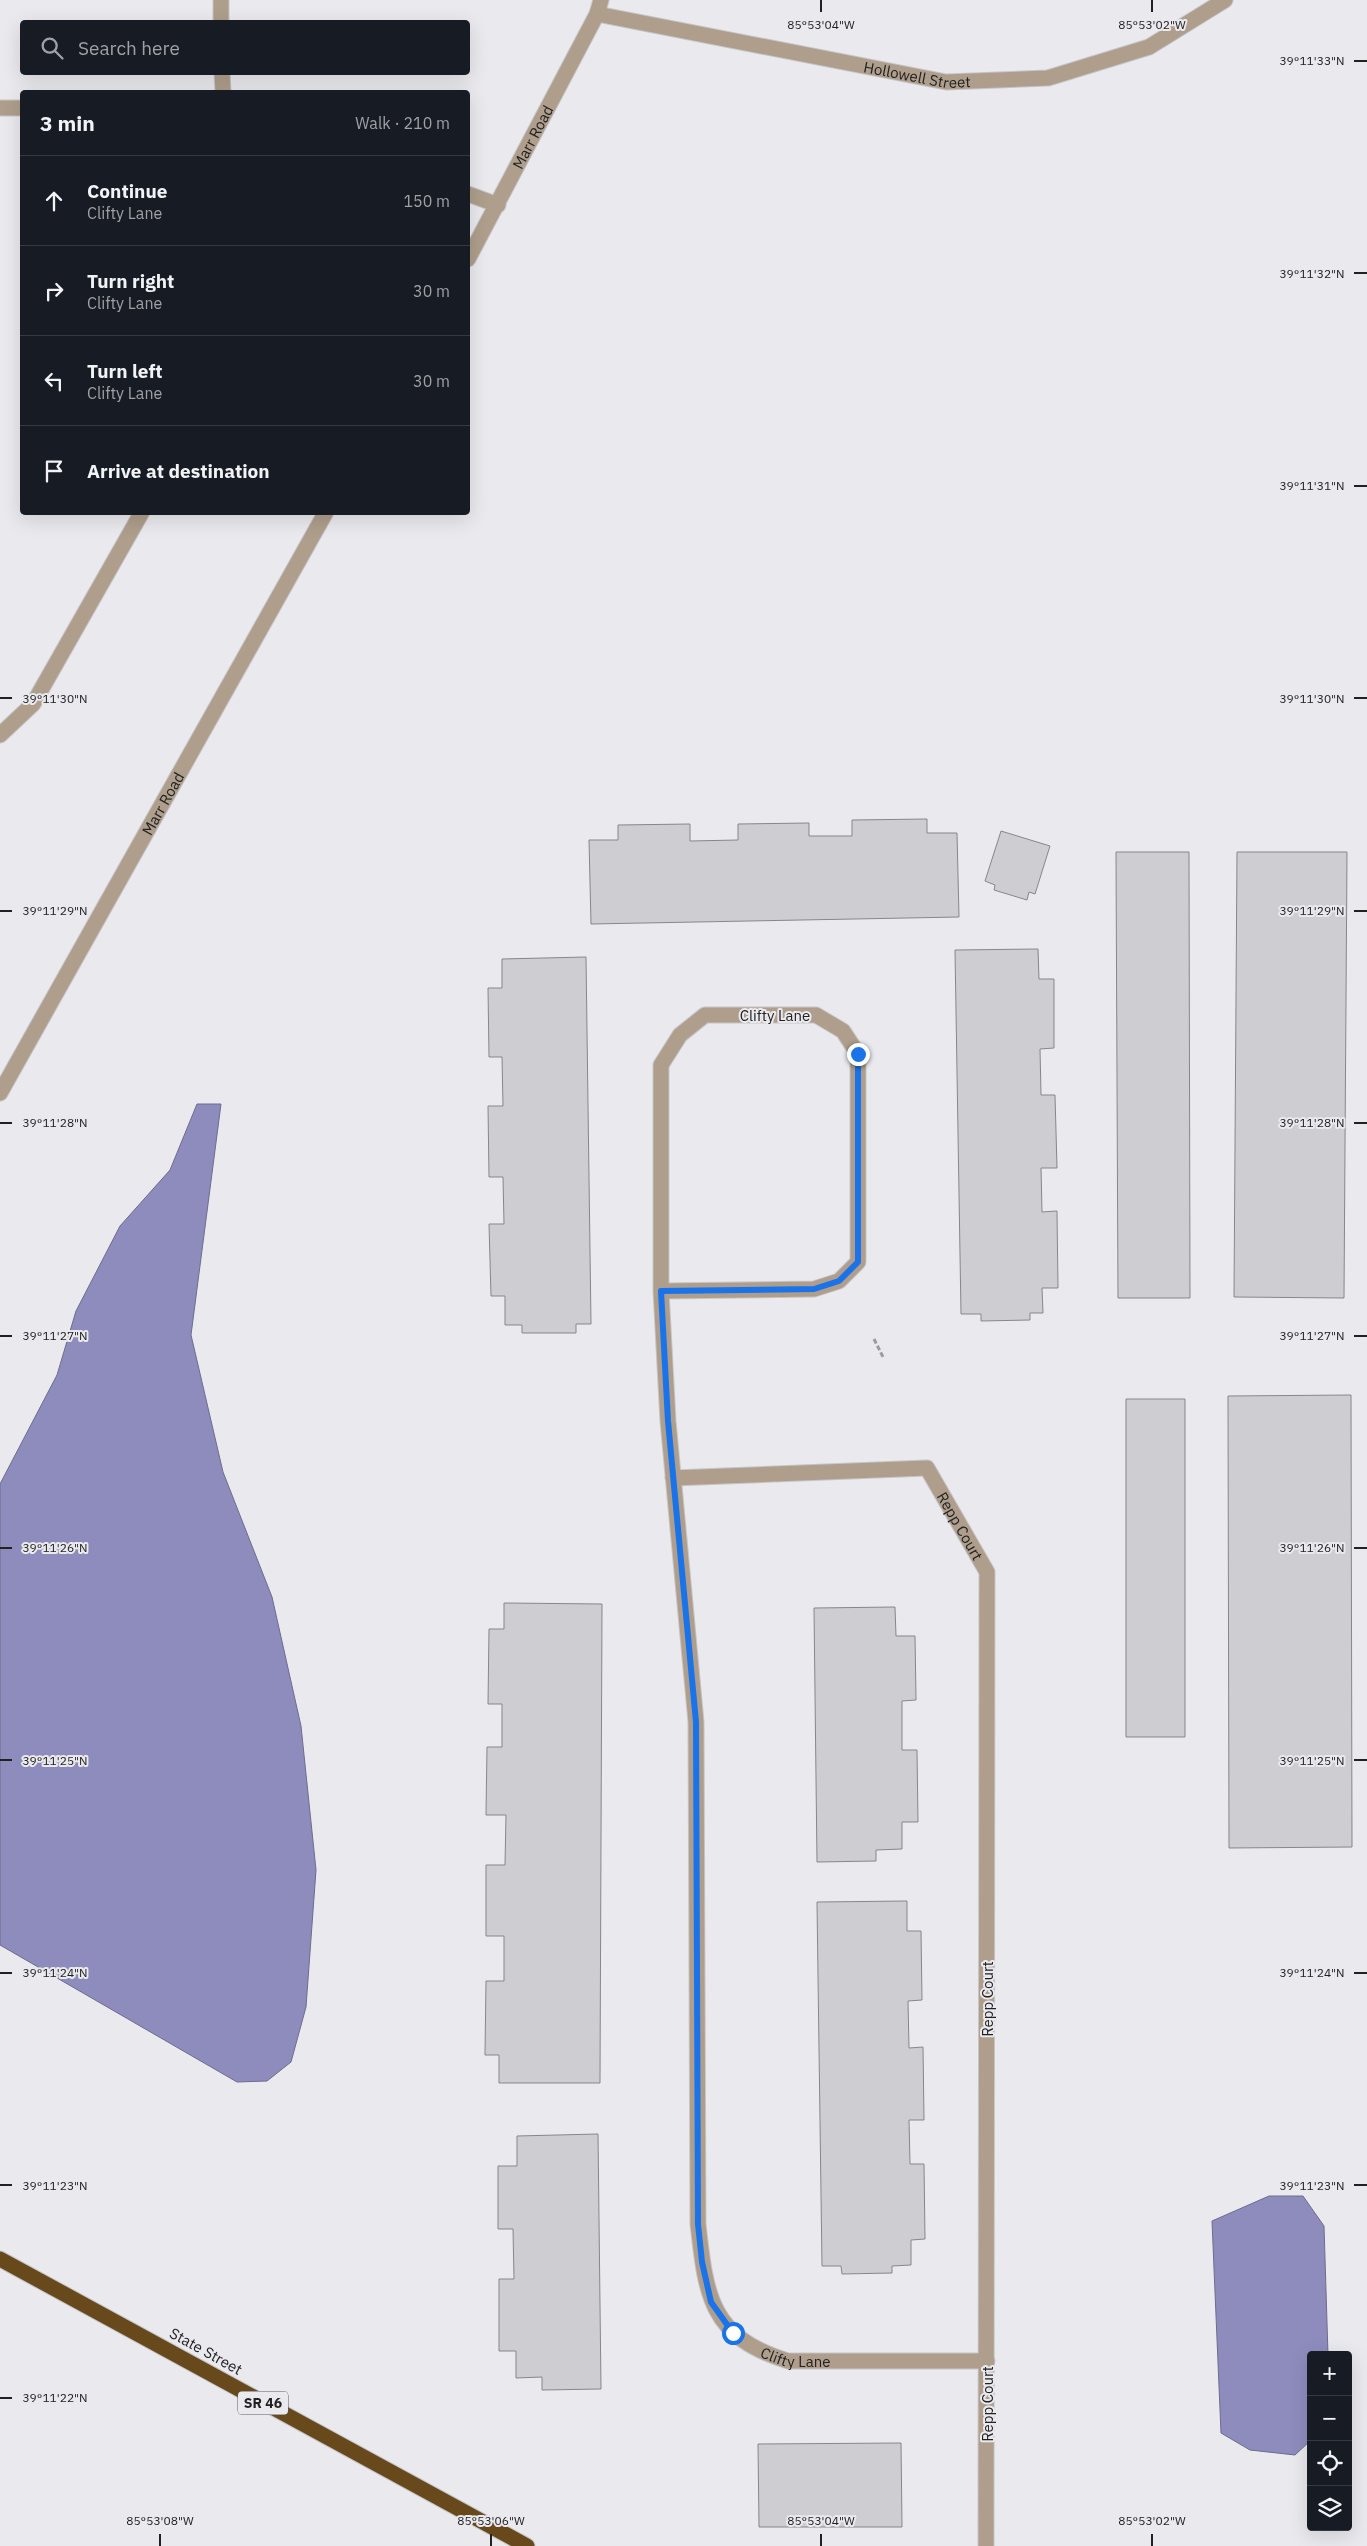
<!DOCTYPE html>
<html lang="en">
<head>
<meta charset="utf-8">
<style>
	body { margin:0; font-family:"IBM Plex Sans",sans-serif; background:#20242c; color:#f1f3f6 }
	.controls { position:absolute; right:15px; bottom:15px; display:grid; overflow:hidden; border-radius:5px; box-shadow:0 5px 20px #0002 }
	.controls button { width:45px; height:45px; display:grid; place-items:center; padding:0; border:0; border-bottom:1px solid #363941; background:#171b24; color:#f1f3f6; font:25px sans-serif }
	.stop { position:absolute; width:15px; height:15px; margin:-11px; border:4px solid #1a73e8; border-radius:50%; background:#fff }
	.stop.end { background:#1a73e8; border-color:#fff; box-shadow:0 1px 5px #0008 }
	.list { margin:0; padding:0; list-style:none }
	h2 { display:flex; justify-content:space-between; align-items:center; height:65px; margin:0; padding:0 20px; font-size:21px }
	h2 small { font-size:16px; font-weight:400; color:#9ea1a6 }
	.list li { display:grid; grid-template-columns:32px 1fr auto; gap:15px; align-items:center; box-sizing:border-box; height:90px; padding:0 20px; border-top:1px solid #363941 }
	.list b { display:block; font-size:19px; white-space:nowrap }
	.list p { margin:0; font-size:16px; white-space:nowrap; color:#9ea1a6 }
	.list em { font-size:16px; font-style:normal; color:#9ea1a6 }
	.icon { flex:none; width:28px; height:28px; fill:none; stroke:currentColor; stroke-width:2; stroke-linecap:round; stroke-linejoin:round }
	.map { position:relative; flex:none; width:1367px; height:2546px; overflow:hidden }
	.search { position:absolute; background:#171b24; box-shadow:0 5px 20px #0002; left:20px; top:20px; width:450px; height:55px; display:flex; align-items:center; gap:12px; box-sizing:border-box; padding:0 18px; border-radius:5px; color:#9ea1a6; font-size:19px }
	.panel { position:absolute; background:#171b24; box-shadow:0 5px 20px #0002; left:20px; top:90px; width:450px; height:425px; border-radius:5px }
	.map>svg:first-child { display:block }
	.water { fill:#8d8cbd; stroke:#6d6c8e }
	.building { fill:#ceced2; stroke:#87878b }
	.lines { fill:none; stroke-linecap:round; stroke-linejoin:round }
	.minor-casing { stroke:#c5c5c9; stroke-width:17 }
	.highway-casing { stroke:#c5c5c9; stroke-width:17 }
	.path { stroke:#9c9c9f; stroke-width:3; stroke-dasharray:5 2.5; stroke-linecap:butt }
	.minor { stroke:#ae9e8b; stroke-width:15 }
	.highway { stroke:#67491c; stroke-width:15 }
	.route { stroke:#1a73e8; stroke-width:6 }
	.ticks { fill:none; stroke:#212122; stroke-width:2 }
	.labels { text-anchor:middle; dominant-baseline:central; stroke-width:4; stroke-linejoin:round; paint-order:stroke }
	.shield { fill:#e9e9ee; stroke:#5d5d5f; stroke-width:1 }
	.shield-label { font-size:14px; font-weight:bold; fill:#212122 }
	.street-label { font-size:15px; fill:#212122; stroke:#e9e9ee }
	.ticks-label { font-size:12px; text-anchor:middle; fill:#212122; stroke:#e9e9ee; stroke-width:4; stroke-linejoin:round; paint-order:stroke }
</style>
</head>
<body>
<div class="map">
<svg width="1367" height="2546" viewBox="0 0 1367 2546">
	<rect width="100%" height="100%" fill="#e9e9ee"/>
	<path class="water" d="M197,1104H221L191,1335L223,1472L272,1597L301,1726L316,1870L306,2007L291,2062L267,2081L237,2082L0,1945V1484L57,1375L76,1311L120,1226L170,1170Z
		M1269,2196H1303L1324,2226L1328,2355H1311V2440L1295,2455L1250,2450L1221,2433L1212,2221Z"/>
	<path class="building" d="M927,819V833H957L959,917L591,924L589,840H618V825L690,824V841L738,840V824L809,823V836H852V820Z
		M1001,831L1050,846L1035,894L1029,892L1027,900L994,890L995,885L985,881Z
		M1116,852H1189L1190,1298H1118Z
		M1237,852H1347L1344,1298L1234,1297Z
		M1038,949L1039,979H1054V1048L1040,1049L1041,1095H1055L1057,1168H1041L1042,1212L1057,1211L1058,1288H1042L1043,1313H1030V1320L981,1321V1314H961L955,950Z
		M586,957L591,1324H576V1333H522V1325H505V1296H491L489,1224H504L503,1177H489L488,1106H503L502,1057H489L488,988H502V959Z
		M1351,1395L1352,1847L1229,1848L1228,1396Z
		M1126,1399H1185V1737H1126Z
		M504,1603L602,1604L600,2083H499V2055H485L486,1981H504V1936H486V1865H505L506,1815H486L487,1747H502V1704H488L489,1629H504Z
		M895,1607L896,1636H915L916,1700L902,1701V1750H917L918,1822H902V1849L876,1850V1861L817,1862L814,1608Z
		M907,1901V1931H921L922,2000L908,2001L909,2048L923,2047L924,2120H909L910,2164H924L925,2239L911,2240V2265L892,2266V2273L842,2274L841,2266H822L817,1902Z
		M598,2134L601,2389L542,2390V2377L516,2378V2351H499V2279H514L513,2229H498V2166H517V2136Z
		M901,2443L902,2527H759L758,2444Z"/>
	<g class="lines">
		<g class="minor-casing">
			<g id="minor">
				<path d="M221,0V22"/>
				<path id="s1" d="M597,14L946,82L1048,78L1149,47L1225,0"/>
				<path d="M222,72L223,92"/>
				<path d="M0,108H22"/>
				<path d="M468,194L498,205"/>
				<path id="s2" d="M468,259L597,14L601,0"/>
				<path d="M0,735L33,704L142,512"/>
				<path id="s3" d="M0,1093L326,512"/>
				<path id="s4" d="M661,1291L814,1289L839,1281L858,1262V1054L843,1031L816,1015H705L680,1035L661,1065V1291L668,1421L696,1722L698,2224C706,2296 710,2337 788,2361H987"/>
				<path id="s5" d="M673,1478L927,1468L987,1572L986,2546"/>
			</g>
		</g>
		<g class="highway-casing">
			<path id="highway" d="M0,2259L527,2546"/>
		</g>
		<path class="path" d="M874,1339L883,1357"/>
		<use href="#minor" class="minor"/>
		<use href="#highway" class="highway"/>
	</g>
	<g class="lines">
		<path class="route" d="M733,2333L711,2302L702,2262L698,2224L696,1722L668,1421L661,1291L814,1289L839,1281L858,1262V1054"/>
	</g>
	<path class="ticks" d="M821,0V12M1152,0V12M1354,61H1367M1354,273H1367M1354,486H1367M0,698H12M1354,698H1367M0,911H12M1354,911H1367M0,1123H12M1354,1123H1367M0,1336H12M1354,1336H1367M0,1548H12M1354,1548H1367M0,1760H12M1354,1760H1367M0,1973H12M1354,1973H1367M0,2185H12M1354,2185H1367M0,2398H12M160,2534V2546M491,2534V2546M821,2534V2546M1152,2534V2546"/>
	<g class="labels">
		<rect class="shield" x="238" y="2391.5" width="50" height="23" rx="4"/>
		<g class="shield-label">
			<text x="263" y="2403">SR 46</text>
		</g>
		<g class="street-label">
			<text stroke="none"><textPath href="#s1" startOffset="326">Hollowell Street</textPath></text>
			<text stroke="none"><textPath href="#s2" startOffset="138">Marr Road</textPath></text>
			<text stroke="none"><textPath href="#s3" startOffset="332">Marr Road</textPath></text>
			<text x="775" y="1015">Clifty Lane</text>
			<text stroke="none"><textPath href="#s5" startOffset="321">Repp Court</textPath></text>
			<text transform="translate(987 1999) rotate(-90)">Repp Court</text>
			<text transform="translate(206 2351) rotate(29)">State Street</text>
			<text stroke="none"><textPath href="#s4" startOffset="1998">Clifty Lane</textPath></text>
			<text transform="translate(987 2404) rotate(-90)">Repp Court</text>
		</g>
	</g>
	<g class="ticks-label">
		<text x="821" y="29">85°53'04"W</text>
		<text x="1152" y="29">85°53'02"W</text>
		<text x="1312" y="65">39°11'33"N</text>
		<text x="1312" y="278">39°11'32"N</text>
		<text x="1312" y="490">39°11'31"N</text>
		<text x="55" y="703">39°11'30"N</text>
		<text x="1312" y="703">39°11'30"N</text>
		<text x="55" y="915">39°11'29"N</text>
		<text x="1312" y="915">39°11'29"N</text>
		<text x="55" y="1127">39°11'28"N</text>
		<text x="1312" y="1127">39°11'28"N</text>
		<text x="55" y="1340">39°11'27"N</text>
		<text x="1312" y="1340">39°11'27"N</text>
		<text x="55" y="1552">39°11'26"N</text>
		<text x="1312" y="1552">39°11'26"N</text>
		<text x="55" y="1765">39°11'25"N</text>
		<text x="1312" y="1765">39°11'25"N</text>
		<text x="55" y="1977">39°11'24"N</text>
		<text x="1312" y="1977">39°11'24"N</text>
		<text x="55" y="2190">39°11'23"N</text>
		<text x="1312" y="2190">39°11'23"N</text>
		<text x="55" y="2402">39°11'22"N</text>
		<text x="160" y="2525">85°53'08"W</text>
		<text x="491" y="2525">85°53'06"W</text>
		<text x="821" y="2525">85°53'04"W</text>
		<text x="1152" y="2525">85°53'02"W</text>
	</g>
</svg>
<div class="controls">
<button>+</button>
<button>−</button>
<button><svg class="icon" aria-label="locate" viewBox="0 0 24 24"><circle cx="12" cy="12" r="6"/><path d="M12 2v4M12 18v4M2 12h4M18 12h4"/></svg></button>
<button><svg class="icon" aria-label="layers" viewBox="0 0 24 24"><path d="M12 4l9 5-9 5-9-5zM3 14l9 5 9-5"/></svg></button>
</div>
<div class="stop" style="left:733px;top:2333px"></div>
<div class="stop end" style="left:858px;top:1054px"></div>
<div class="search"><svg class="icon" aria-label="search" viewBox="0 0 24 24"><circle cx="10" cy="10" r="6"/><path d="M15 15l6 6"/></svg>Search here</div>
<section class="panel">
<h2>3 min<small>Walk · 210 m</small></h2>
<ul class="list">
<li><svg class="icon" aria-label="ahead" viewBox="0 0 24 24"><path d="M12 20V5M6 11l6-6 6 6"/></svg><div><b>Continue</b><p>Clifty Lane</p></div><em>150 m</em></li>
<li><svg class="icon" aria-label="right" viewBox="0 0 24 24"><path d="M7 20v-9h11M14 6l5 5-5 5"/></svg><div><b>Turn right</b><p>Clifty Lane</p></div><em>30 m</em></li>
<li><svg class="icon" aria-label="left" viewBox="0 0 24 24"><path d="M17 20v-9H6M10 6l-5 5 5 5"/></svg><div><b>Turn left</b><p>Clifty Lane</p></div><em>30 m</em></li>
<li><svg class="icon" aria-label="arrive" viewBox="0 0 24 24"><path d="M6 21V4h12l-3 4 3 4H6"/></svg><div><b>Arrive at destination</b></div></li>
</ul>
</section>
</div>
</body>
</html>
